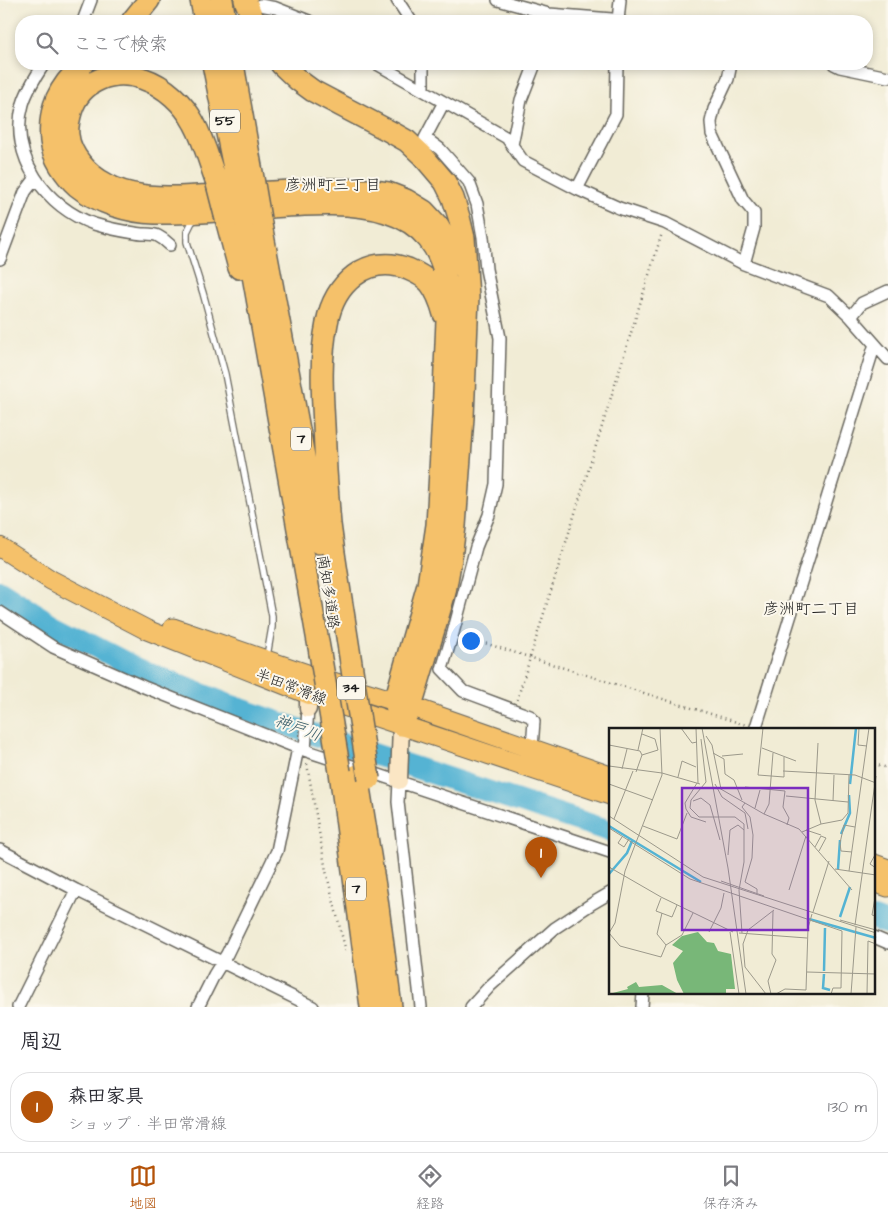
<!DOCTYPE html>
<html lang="ja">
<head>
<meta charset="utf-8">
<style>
	body { margin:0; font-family:"Architects Daughter","Klee One",sans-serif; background:#f7f7f7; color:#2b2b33 }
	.you { position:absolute; left:470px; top:640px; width:18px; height:18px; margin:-12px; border:4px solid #fff; border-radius:50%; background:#1a73e8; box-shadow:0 0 0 8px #1a73e833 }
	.badge { display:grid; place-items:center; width:32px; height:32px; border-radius:50%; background:#b45309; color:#fff; font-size:16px; font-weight:700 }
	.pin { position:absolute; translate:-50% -41px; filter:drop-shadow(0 1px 2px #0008) }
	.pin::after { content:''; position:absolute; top:26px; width:18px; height:15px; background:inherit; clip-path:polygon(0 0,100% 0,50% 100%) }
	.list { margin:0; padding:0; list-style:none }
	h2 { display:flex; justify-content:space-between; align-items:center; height:65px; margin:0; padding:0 20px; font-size:21px }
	h2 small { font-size:16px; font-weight:400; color:#7c7c81 }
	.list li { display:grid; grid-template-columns:32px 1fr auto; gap:15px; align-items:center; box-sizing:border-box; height:70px; margin:0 10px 10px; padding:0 10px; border:1px solid #e1e1e2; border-radius:20px }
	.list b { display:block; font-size:19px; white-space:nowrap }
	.list p { margin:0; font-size:16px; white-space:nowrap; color:#7c7c81 }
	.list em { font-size:16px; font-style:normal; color:#7c7c81 }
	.icon { flex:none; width:28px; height:28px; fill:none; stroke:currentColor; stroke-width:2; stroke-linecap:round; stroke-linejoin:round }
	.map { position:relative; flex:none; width:888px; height:1007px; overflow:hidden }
	.search { position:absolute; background:#fff; box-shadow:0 2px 8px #0003; left:15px; right:15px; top:15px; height:55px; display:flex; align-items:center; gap:12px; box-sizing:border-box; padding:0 18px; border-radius:20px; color:#7c7c81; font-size:19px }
	.sheet { height:145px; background:#fff }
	nav { display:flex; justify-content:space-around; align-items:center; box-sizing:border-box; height:70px; border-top:1px solid #e1e1e2; background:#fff; font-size:14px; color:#7c7c81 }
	nav a { display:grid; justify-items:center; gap:2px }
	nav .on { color:#b45309 }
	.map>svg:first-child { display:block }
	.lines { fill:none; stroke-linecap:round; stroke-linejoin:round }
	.river { stroke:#54b3d3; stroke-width:22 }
	.lane-casing { stroke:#67655d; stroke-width:8 }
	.street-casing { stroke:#67655d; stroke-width:14 }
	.secondary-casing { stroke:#67655d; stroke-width:19 }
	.primary-casing { stroke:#67655d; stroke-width:21 }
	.highway-casing { stroke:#67655d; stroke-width:24 }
	.path { stroke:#67655d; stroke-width:2.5; stroke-dasharray:1 4; stroke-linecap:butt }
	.lane { stroke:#fff; stroke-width:5.5 }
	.street { stroke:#fff; stroke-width:11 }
	.secondary { stroke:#fbe6c4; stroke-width:16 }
	.primary { stroke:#f5c16b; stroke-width:19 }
	.highway { stroke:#f5c16b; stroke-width:21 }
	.highway-bridge-casing { stroke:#67655d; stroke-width:24; stroke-linecap:butt }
	.highway-bridge { stroke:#f5c16b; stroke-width:21 }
	.labels { text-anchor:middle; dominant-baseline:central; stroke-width:4; stroke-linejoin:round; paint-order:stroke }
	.shield { fill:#fbf7ec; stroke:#5f5e5a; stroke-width:1 }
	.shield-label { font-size:14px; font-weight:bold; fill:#1c1c1c }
	.street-label { font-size:15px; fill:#1c1c1c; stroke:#fbf7ec }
	.neighbourhood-label { font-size:16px; fill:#1c1c1c; stroke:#fbf7ec }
	.water-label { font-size:16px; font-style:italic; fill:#325865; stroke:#fbf7ec }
	.inset-river { fill:none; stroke:#54b3d3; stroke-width:2.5 }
	.inset-road { fill:none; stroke:#9c998b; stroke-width:1 }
	.view { fill:#7b2cbf; fill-opacity:0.15; stroke:#7b2cbf; stroke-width:2.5 }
	.inset-edge { fill:none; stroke:#1c1c1c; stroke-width:2.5 }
</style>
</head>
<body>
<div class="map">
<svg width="888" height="1007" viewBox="0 0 888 1007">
	<rect width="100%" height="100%" fill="#fbf7ec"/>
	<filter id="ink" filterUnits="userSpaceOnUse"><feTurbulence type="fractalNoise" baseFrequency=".02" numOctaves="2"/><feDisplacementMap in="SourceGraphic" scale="10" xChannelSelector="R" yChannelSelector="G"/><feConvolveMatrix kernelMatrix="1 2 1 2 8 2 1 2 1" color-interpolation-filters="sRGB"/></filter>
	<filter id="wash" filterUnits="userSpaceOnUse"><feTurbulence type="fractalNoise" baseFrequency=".0096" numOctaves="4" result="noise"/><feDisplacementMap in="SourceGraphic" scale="20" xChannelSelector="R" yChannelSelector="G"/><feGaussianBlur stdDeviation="1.12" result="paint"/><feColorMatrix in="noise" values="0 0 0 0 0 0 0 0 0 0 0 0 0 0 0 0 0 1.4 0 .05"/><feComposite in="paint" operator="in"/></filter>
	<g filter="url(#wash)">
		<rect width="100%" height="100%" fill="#f1ecd5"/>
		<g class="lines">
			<path class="river" d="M0,591L51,624L138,669L229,705L330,740L610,831
				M874,919L888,924"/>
		</g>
	</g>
	<g filter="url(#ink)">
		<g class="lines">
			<g class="lane-casing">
				<path id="lane" d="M196,219L192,222L187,232V242L203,293L225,374L272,616V627L267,656"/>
			</g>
			<g class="street-casing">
				<path id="street" d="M397,0L411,21
					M498,0L549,14L612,19L621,21
					M260,5L276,8L309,21
					M83,21L91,0
					M618,21L620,0
					M44,64C36,76 27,90 23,104C8,156 47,208 94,224C107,228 122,231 135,233C142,235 152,233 158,236C162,238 167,242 170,245
					M377,64L507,138L523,161L577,189L619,208L665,223L744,264L829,296L851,317L888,359
					M423,64V90
					M731,64L728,79L714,109L711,122L712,134L743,200L754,213V228L744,264
					M834,64L840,67L888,77
					M444,102L425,138L440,149L469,182L477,204L483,237L486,269L500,338L496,484L489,515L476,547L453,633L442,669L463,691L530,716L534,721L532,748
					M512,145L521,100L535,64
					M577,189L616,114L617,64
					M0,259L25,192L35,179
					M851,317L862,303L888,291
					M0,612L53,647L144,687L298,748L610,852
					M756,727L875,344
					M305,750L308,709
					M399,781L398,802L421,1007
					M0,850L76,890L313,1007
					M874,937L888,943
					M18,1007L76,890
					M198,1007L214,975L227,954L277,851L298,748
					M471,1007L490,986L555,928L593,903L610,893
					M642,1007L643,993"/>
			</g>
			<g class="secondary-casing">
				<path id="secondary" d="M308,694V709
					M399,781L401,725"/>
			</g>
			<g class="primary-casing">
				<path id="primary" d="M0,547L51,580L147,630L308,694L610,795
					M173,628L307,674L395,701L610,776
					M874,864L888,869
					M874,882L888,887"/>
			</g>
			<g class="highway-casing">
				<path id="highway" d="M201,0L205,21
					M222,0L225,21
					M245,0L254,21
					M132,21L149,0
					M83,64C59,87 48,107 51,141C53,158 65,175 77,186C98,203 128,212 155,213C194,214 233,210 272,207C347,202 441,195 448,296L443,416L437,525L428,585L395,701L401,725
					M213,64L236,178
					M233,64L253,178
					M281,64L298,80L313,91L391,132L407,141L422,155L445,182L453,198L459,217L464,238L468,297L463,417L455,526L451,558L445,592L435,626L411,706L401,725
					M216,180C209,161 204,141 194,123C184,104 165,86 144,79C114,68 80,80 71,112C69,119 67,127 68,135C70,155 88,175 106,184C128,197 155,197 180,197L329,189L366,190L388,193L406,200L424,211L438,226L461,266
					M226,219L239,268
					M243,219L320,653
					M260,219L320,543
					M351,663C344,616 336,570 330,524C327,491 325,458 324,425C322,391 320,357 327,323C334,284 367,253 408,269C415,272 425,277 430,283C437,292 441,303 444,314
					M340,772L371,1007
					M357,775L377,899L391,1007"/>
			</g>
			<path class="path" d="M462,636L746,725
				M517,700L662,233
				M307,764L326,871L346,952
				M874,764L888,768"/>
			<use href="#lane" class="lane"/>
			<use href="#street" class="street"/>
			<use href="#secondary" class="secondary"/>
			<use href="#primary" class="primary"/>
			<use href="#highway" class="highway"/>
			<g class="highway-bridge-casing">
				<path id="highway-bridge" d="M236,178L243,219
					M253,178L260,219
					M216,180L226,219
					M320,653L340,772
					M351,663L369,779"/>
			</g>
			<use href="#highway-bridge" class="highway-bridge"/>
		</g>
	</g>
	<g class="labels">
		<g class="shield">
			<rect x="210" y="109.5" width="30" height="23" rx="4"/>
			<rect x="291" y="427.5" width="20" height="23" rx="4"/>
			<rect x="337" y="676.5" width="28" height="23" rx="4"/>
			<rect x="346" y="877.5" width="20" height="23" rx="4"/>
		</g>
		<g class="shield-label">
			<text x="225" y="121">55</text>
			<text x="301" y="439">7</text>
			<text x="351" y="688">34</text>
			<text x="356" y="889">7</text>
		</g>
		<g class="street-label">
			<text transform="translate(328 592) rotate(81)">南知多道路</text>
			<text transform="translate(291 687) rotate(21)">半田常滑線</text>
		</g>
		<g class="neighbourhood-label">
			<text x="333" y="185">彦洲町三丁目</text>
			<text x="811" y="609">彦洲町二丁目</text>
		</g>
		<g class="water-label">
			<text transform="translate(298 728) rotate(20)">神戸川</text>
		</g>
	</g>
	<g transform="translate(609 728)">
		<rect width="266" height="266" fill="#f1ecd5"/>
		<path d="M89,204L98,214L105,215L109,223L122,226L126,261H117V266H75L68,252L64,235L74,223L63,217L73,208ZM27,254L30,259L53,257L69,266H0L19,261L18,259Z" fill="#78b778"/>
		<path class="inset-river" d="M241,56L247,0M0,98L92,154M232,106L241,85L240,67M229,141L231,112M0,146L18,125L23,113M231,189L241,159M200,191L267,210M215,243L216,200M215,246L214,260L221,262"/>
		<path class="inset-road" d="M72,0L83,15L88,14M87,0L89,55M93,0L119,140L137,266M154,0L149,47L175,49V29M250,0L249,17L258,18M97,8L103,17L112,61M92,11L97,54L82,72L81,80L90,89H126L135,96V134L130,162M0,17L31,23L33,27L27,44M153,20L187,33M29,22L34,0M104,25L115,31L116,46L125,52L133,72M33,27L49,22L46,11L33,6M113,28L134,26M0,38L53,45L91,56M13,41L18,21M174,43L246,47L267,55M69,49L73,33L87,39M88,55L76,75L77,81L82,89L97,94M0,56L44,72M106,56L113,69L136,85L139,101M136,59L176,63L174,79L180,90L178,97M110,60L155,86L190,101L243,162M177,68L239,74M84,73L92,70L101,77L111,112M224,73L225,47M136,75L133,79L141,89L144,107L143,130L136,154L148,161V165M146,80L151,62M155,86L160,76L164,25M0,88L94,149L267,205M5,91L24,43M212,96L233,92L239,85L240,47M34,98L68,111L78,85M0,100L81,151L233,203L232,260H224L222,266M197,102L212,107M193,104L212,96L206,72L209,15M13,109L9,115L15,119L20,111M206,119L212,108L217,110L210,123M243,124L232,123L231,115L235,97L246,99M267,125L261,136L267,140M119,127L121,102L129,97L135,102M0,139L52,169L124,204M226,141L267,147M240,143L260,0M112,153L155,168M130,162L133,205M180,162L197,108M267,164L263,187L267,188M52,170L47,183L63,189L68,177M204,184L220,133M53,185L48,206L57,217M231,192L267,202M246,197L267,48M100,204L112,180L115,165M121,204L130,266M0,205L6,195L16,143L53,47L51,0M0,205L11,218L52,229L57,217L73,207L84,185M130,205L198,210M198,244L267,246M157,266L136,239L134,216L139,202L165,182M162,266L159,253L167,232L163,226L164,183M167,266L176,261L197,262L199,200L203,186M242,266L247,199M258,266L259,213L267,216"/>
		<path class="view" d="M73,60H199V202H73Z"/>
		<rect width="266" height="266" class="inset-edge"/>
	</g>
</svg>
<div class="you"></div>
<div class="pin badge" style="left:541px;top:878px">1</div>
<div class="search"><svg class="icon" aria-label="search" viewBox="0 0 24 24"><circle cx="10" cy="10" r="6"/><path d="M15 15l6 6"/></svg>ここで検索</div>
</div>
<section class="sheet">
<h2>周辺<small></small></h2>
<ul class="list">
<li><span class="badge">1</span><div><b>森田家具</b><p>ショップ · 半田常滑線</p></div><em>130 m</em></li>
</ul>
</section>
<nav>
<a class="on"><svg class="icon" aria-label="map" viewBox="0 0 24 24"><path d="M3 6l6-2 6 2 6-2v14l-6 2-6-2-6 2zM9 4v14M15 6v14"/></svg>地図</a>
<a><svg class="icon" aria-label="directions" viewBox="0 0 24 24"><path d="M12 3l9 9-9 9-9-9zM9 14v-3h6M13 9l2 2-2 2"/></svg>経路</a>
<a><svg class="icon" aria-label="saved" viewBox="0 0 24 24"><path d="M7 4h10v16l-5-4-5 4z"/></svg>保存済み</a>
</nav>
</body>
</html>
